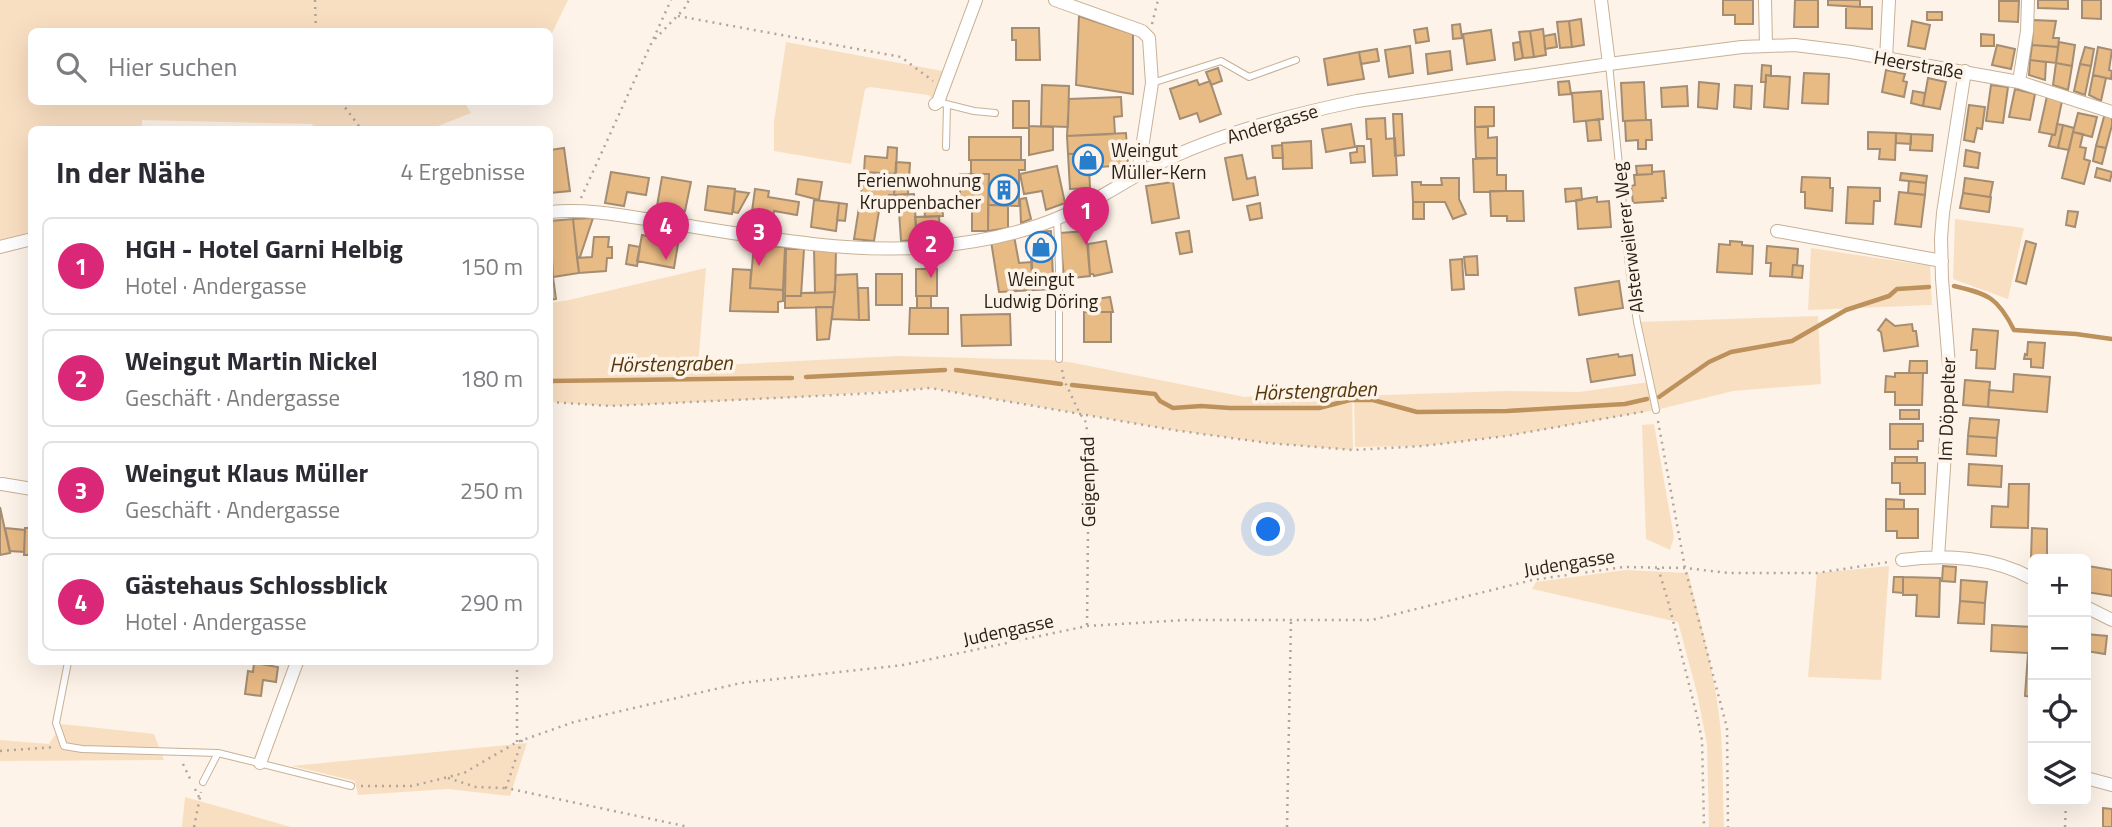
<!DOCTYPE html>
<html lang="de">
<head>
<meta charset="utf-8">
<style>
	body { margin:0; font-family:"Titillium Web",sans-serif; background:#f7f7f7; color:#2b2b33 }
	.controls { position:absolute; right:21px; bottom:21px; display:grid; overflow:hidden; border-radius:10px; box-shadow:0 7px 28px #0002 }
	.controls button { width:63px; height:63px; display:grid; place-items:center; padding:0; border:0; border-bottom:2px solid #e1e1e2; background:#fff; color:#2b2b33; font:35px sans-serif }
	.you { position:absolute; left:1269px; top:530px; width:24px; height:24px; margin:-18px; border:5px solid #fff; border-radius:50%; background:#1a73e8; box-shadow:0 0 0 10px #1a73e833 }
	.badge { display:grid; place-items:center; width:46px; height:46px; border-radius:50%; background:#db2777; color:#fff; font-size:23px; font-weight:700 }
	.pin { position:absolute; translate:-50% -58px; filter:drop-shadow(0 2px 4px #0008) }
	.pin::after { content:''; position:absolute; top:37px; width:24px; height:21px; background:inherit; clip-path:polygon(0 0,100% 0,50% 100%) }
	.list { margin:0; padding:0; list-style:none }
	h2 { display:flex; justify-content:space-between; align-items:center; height:91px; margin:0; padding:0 28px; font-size:30px }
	h2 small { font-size:23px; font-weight:400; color:#7c7c81 }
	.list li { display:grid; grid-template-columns:46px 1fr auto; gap:21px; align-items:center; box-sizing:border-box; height:98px; margin:0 14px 14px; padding:0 14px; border:2px solid #e1e1e2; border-radius:10px }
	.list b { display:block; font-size:26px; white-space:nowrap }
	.list p { margin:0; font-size:23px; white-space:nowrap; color:#7c7c81 }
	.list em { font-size:23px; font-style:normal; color:#7c7c81 }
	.icon { flex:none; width:38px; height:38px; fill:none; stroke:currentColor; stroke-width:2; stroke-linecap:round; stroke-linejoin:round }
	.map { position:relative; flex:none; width:2112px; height:827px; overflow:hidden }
	.search { position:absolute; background:#fff; box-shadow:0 7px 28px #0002; left:28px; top:28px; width:525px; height:77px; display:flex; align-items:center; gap:18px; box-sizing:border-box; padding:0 24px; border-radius:10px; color:#7c7c81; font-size:26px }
	.panel { position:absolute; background:#fff; box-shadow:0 7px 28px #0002; left:28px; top:126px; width:525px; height:539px; border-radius:10px }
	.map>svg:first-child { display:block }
	.green { fill:#f9dfc2 }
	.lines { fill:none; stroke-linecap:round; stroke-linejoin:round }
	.stream { stroke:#bd915c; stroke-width:4.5 }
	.building { fill:#e8ba84; stroke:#a48d73; stroke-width:2 }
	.service-casing { stroke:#c8b196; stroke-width:8 }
	.minor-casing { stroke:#c8b196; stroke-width:14 }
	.path { stroke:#afa59b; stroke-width:2.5; stroke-dasharray:2 5; stroke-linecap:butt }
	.service { stroke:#fff; stroke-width:6 }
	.minor { stroke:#fff; stroke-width:12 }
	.labels { text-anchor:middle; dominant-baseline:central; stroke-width:7; stroke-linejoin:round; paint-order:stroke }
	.street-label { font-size:19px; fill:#271e14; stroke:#fdf3e8 }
	.poi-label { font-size:19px; fill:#271e14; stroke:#fdf3e8; text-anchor:start }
	.water-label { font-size:21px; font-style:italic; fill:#56370b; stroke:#fdf3e8 }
</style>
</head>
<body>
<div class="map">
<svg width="2112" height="827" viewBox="0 0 2112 827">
	<rect width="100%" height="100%" fill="#fdf3e8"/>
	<path class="green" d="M0,0H568L550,37V32H32V102H464L471,113L428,130H316L312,124L142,120V129L32,130L31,235L0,244Z
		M786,42L948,72L938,102L928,95L870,87L865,89L851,164L774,151V122Z
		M1955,219L2024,228L2008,299L1953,279Z
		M1811,248L1930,266L1932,305L1808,310Z
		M706,268L698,366L897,356L1050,360L1069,362L1245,397L1352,387L1353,450L1268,443L1173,430L930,388L786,398L610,406L550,402V303L569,300Z
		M1818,316L1821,384L1733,391L1656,410L1506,436L1423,446L1355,447L1354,396L1506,391L1579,392L1649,382L1637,322Z
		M1654,424L1674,537L1670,550L1646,539L1642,425Z
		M1889,566L1881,680L1808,677L1817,573Z
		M1625,570L1688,573C1700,620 1713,667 1719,715C1724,752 1722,789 1724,827H1709L1707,744L1697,693L1678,622L1532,589L1536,582Z
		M62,724L154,734L164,760L0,761V740L49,744Z
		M527,743L510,796L448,789L358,795L355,781L292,766Z
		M185,797L291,827H182Z"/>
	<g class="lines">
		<path class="stream" d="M1954,286C1989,294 1998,298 2014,330L2076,334L2112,339
			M956,370L1061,384
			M806,377L945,370
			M550,381L792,378
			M1072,385L1155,394L1160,401L1173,408L1201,406L1230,408H1319L1350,400H1373L1417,412L1507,411L1625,404L1647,399
			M1659,397L1709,362L1731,352L1792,341L1846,310L1889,296L1897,289L1929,287"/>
	</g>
	<path class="building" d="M1723,0H1753V24H1735V15H1723Z
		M1795,0H1818V27H1794Z
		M1828,0H1860V7L1828,5Z
		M2038,0H2068V9L2038,8Z
		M2082,0H2101V19L2082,18Z
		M1999,1H2019L2018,22L1999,21Z
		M1846,7H1872V29L1846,28Z
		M1927,12H1942V20H1927Z
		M1079,16L1133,34V94L1076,85Z
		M1581,19L1584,45L1572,47L1569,21Z
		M2033,20L2056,21L2053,38H2059L2058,47L2032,45Z
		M1569,21L1572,47L1560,48L1557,22Z
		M1912,21L1930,25L1925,49L1908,46Z
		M1460,24L1462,38L1453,39L1452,25Z
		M1012,28H1039L1040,60H1016V40H1012Z
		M1427,28L1429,41L1416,43L1414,30Z
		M1543,29L1546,55L1534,57L1530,31Z
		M1491,30L1495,60L1467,64L1463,34Z
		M1530,31L1534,57L1523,58L1519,32Z
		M1555,34L1557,47L1545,49L1544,36Z
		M1981,34L1994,35V46H1981Z
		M1520,42L1523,58L1515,60L1513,43Z
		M2059,42L2075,45L2072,66L2056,63Z
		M1997,45L2015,49L2011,69L1992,65Z
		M2032,45L2058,47L2056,63L2030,60Z
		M1410,46L1413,73L1389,77L1385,50Z
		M2085,47L2094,49L2091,66L2080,64Z
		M2098,47L2112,50L2109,70L2112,71L2111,79L2093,75Z
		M1377,49L1379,61L1361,64L1359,52Z
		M1450,51L1452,70L1428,74L1426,54Z
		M1359,52L1364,79L1328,85L1324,59Z
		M2030,60L2046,62L2045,80L2029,75Z
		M2056,63L2072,66L2068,90L2053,85Z
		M2080,64L2091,66L2085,95L2074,91Z
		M1762,65L1771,66V76L1766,75V82H1761Z
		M1218,68L1222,81L1211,85L1206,72Z
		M1886,70L1905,74L1903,81L1907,82L1904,97L1882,92Z
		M1804,73L1829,74L1828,104L1802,103Z
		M1766,75L1790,77L1788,109L1764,107Z
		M2093,75L2106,78L2101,101L2089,95Z
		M1928,78L1946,82L1940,109L1923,106Z
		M1197,80L1199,85L1210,81L1221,114L1200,122L1197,113L1180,119L1170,89Z
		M1569,81L1571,94L1559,95L1558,82Z
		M1644,82L1646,120L1623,121L1621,83Z
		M1699,82L1719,84L1717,109L1698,107Z
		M1042,85L1069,86L1068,127L1041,126Z
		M1735,85L1752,86L1751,109L1734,107Z
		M1991,85L2008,87L2003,123L1986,121Z
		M1687,86L1688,106L1662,107L1661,88Z
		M2015,89L2035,94L2030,120L2009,117Z
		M1601,91L1603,119L1574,122L1572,93Z
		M1913,91L1925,93L1923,106L1911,103Z
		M2047,96L2062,101L2055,135L2039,132Z
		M1121,97L1122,116L1114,117L1115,134L1067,136L1069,99Z
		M1013,101H1029V128H1013Z
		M1969,105L1985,107L1982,129L1977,128L1974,142L1964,140Z
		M1475,107H1494V126L1475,127Z
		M2078,113L2097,117L2092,137L2073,132Z
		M2105,113L2112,116V125L2106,148L2096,146Z
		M1393,114H1402L1404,155L1395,156Z
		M1385,118L1386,139L1395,138L1397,175L1373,176L1371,139H1367L1366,119Z
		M1599,119L1601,140L1588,141L1586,121Z
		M1646,120H1651L1652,140H1646V149H1638V140L1626,141L1625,121Z
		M1351,124L1355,147L1326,152L1322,129Z
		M2057,124L2063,125L2058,148L2049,146L2052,135H2055Z
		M2063,125L2074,128L2069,150L2058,148Z
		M1029,126L1053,127V150L1029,155Z
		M1475,127H1488V138L1497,137V158H1476Z
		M1868,132L1896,133L1895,160L1879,159L1880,149H1868Z
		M2073,132L2083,134L2080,147L2086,148L2084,159L2090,161L2084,184L2062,178Z
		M1126,133L1128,165L1100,167L1099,153L1068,154L1067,136Z
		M1896,133L1911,134V144L1896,143Z
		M1911,134L1933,135L1932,151L1910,150Z
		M969,137H1021V160H969Z
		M1311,141L1312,168L1283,169L1282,143Z
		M1282,145L1283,158H1273L1272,146Z
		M1357,146H1364L1365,162L1351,163L1350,153L1357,152Z
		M2096,146L2106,148L2102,164L2093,161Z
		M888,147L897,148L896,174L864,172L865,156L887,158Z
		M564,148L570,191L550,193V150Z
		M1966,150L1980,153L1978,168L1964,166Z
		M1099,153L1100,167H1089L1090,188L1070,189L1068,154Z
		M1242,155L1247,179L1255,177L1258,195L1233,200L1225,158Z
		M1497,158V175H1506V191L1474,192L1473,159Z
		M971,160H1025V170H1019V206L988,205L989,174H971Z
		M896,162L910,163L908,194L894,195Z
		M1652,165V174L1637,175L1636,166Z
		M1057,166L1065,203L1046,210L1042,191L1024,194L1020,174Z
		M2097,168L2112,172L2110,181L2095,177Z
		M1664,171L1666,198H1662L1663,201L1633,203L1631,186L1635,185L1634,175L1652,174V172Z
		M611,172L649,178L646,195L627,192L624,206L605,203Z
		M864,172L896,174L894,195H889L890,205L860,201Z
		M1901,173L1927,176L1926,183L1900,180Z
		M960,174H989L988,231H972V211H960Z
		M662,177L691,182L685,211L657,206Z
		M1802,177L1830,178V188H1833L1832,211L1805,208V192H1801Z
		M1441,178H1459V199L1466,214L1453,219L1445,202H1413L1412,182H1421V185H1442Z
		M1965,178L1993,182L1990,197L1963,193Z
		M798,179L822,182L819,200L796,194Z
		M1909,181L1926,183L1925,195L1908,193Z
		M1173,182L1179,218L1152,223L1146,186Z
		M708,186L735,189L732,214L705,210Z
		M1848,187L1880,188V201H1874L1873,224L1846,223Z
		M1581,188L1582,200L1566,202L1565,189Z
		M755,189L769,191L768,197L799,202L797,215L774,211L773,222L751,219Z
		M735,191L749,193L738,213L733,212Z
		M1490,191H1523L1524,221H1507V216H1491Z
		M1899,192L1925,195L1921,227L1895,224Z
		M1963,193L1991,197L1989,212L1960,208Z
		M914,194L917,240L901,241L899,211H890L889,195Z
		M1597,197V202L1609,201L1611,227L1578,229L1576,200Z
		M1026,198L1031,219L1021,223L1020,199Z
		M942,199L943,216L925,217L924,200Z
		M814,200L839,203L836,231L811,227Z
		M860,201L880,205L874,241L854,239Z
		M1413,202H1424V219H1413Z
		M839,203L847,204L845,221L837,220Z
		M1260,203L1262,218L1250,220L1247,206Z
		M988,205H1008V228L988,231Z
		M2068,211L2078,212L2075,227L2066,225Z
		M939,216L940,238L917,240L915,217Z
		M593,218L580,257L577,258L573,219Z
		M573,219L579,273L553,277L550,221Z
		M1051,231L1053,278L1032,279L1030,232Z
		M1086,231L1090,276L1064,279L1060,233Z
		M1189,231L1192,252L1180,254L1176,233Z
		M642,235L665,239V242L678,244L674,268L637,261Z
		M1014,236L1019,263L1032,262V279L1053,278V289L999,292L991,241Z
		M594,237H609L608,247H612V258H607L606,271L579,273L577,258L592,257Z
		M1106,241L1112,272L1094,276L1093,274H1090L1088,244Z
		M1730,241L1742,242V245L1753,246L1752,274L1717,272L1719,244L1730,245Z
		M2026,241L2036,244L2026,284L2016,281Z
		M629,245L640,247L637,266L626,264Z
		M754,245L785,247L783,290L750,288Z
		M1767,246L1798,249L1797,265H1793L1792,277L1770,276L1771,263H1766Z
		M786,249H804L801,296H785Z
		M814,249L836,250L835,292L815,293Z
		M1477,256L1478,275H1466L1464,257Z
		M1462,259L1464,289L1452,290L1450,260Z
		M1793,265L1803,266L1802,278L1792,277Z
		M733,269L751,270L750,288L783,290V301L778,302V312L730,311Z
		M916,269H937V296H916Z
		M857,274L859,320L832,319L836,275Z
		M876,274H902V305H876Z
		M550,277H553L556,299L550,300Z
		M1619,281L1623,308L1579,315L1575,288Z
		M858,288H868L869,320H859Z
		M835,292L833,307L785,308V296H801V293Z
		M917,296H931V308H917Z
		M1110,297L1113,312H1091L1090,300Z
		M816,307H833L829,339L817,340Z
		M910,308H948V334H909Z
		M1084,312H1111V342H1084Z
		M1010,314L1011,345L962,346L961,315Z
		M1886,319L1895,326L1912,324L1913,331H1916L1918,346L1884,351L1881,332L1878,330Z
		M1973,329L1998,331L1995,369L1976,368L1977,350H1971Z
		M2028,342L2045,343L2043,368L2031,367V359H2024L2025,354L2027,355Z
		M1618,354L1619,357L1632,355L1635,375L1591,382L1587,359Z
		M1910,361H1927V373H1909Z
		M1895,373H1923L1922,405H1895V392H1885L1886,376L1895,377Z
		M2014,374L2050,377L2047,412L1988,407L1989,390L2013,392Z
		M1965,380L1990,382L1988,407L1963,405Z
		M1900,410H1919V419H1900Z
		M1970,418L1999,420L1997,438L1968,436Z
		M1890,424H1923V441H1918V449H1890Z
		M1968,436L1997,438L1996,456L1967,454Z
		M1895,457H1917V463H1895Z
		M1892,463H1925V494H1900V483H1892Z
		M1969,464L2002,466L2001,487L1968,485Z
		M2009,484H2029L2028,528L1991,527L1992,506L2008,507Z
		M1886,499L1904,500V509H1886Z
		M0,507L10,553L0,555Z
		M1886,509H1918V538H1897V531H1886Z
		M5,528L25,530L24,552L10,551Z
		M25,528H32V555H24Z
		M2032,528L2047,529V559H2031Z
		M1943,566L1956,567L1955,582L1942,581Z
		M2088,566L2112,570V596L2086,592Z
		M1894,577H1903V593L1893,592Z
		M1903,577L1940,578L1939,617L1916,616L1917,595H1903Z
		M1961,580L1987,582L1985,603L1960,601Z
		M1960,601L1985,603L1984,624L1958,623Z
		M1992,625L2033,627V697L2025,696L2028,653L1991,651Z
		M2086,634L2107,636L2105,654L2086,651Z
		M254,663L278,667L276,682L263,680L261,696L245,694L248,671L253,672Z
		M2103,808L2112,809V827H2103Z"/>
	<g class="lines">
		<g class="service-casing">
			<path id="service" d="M1609,64L1630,276L1637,322L1656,410
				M1152,83L1221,61L1249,77L1296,60
				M938,102L974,111L995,113
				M946,147L947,105
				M1057,219L1059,267V359
				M68,662L56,723L64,746L82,749L218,753
				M203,782L218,753L351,786"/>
		</g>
		<g class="minor-casing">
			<path id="minor" d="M1055,0L1142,31L1149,38L1152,83L1138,174
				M1601,0L1609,64
				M1765,0L1766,45
				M1886,59L1889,0
				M2019,82L2027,31L2028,0
				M935,104L938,102L976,0
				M550,212C590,208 630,217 670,223C752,236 847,254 929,247C971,243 1018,235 1058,218C1097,202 1131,176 1170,158C1229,131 1294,114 1357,101L1609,64L1742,47L1795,45L1851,52L2019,82L2112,112
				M1777,231L1942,261
				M0,247L32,239
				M2,484L32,489
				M1938,557L1950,378L1942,279L1941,238L1943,213L1965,71
				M1902,560C1945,554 1995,557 2033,579
				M2086,607L2112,620
				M260,763L297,662
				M2086,778L2112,785"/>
		</g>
		<path class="path" d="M315,0L316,32
			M678,16L901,57L933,81
			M1152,24L1158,0
			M655,39L684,9L689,0
			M341,102L362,130
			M581,198L671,0
			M1062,370L1064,380L1080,414L1085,420L1089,440L1087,626
			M550,402L610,406L877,393L930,388L1173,430L1268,443L1353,450L1423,446L1506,436L1647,411
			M1658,421L1685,568L1727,728L1728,827
			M1658,568L1668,601L1697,716L1702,740L1704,827
			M522,740L506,788L689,827
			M517,742V662
			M0,751L54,747
			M183,764L192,783
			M448,778L476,787L506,788
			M361,786H412L464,773L517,742L574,722L741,683L903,665L1087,626L1185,620H1372L1532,580L1624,567L1685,568L1729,573H1817L1889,562
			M195,789L200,799
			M194,827L201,792
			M1287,827L1291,620
			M2065,827L2066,801"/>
		<use href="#service" class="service"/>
		<use href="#minor" class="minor"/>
	</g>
	<defs>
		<g id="shop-ring" transform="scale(1.575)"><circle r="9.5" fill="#fdf3e8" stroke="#297ecc" stroke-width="1.5"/><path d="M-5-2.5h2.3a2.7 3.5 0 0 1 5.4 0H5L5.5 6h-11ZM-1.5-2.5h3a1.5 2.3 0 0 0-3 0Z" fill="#297ecc"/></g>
		<g id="building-ring" transform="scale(1.575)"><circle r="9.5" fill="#fdf3e8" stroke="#297ecc" stroke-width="1.5"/><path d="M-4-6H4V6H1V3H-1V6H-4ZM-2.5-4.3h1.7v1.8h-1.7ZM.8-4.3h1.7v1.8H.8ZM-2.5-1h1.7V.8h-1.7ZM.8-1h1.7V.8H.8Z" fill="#297ecc"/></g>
	</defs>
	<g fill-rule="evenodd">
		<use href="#shop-ring" x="1088" y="160"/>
		<use href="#building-ring" x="1004" y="190"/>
		<use href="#shop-ring" x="1041" y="247"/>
	</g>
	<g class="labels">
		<g class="street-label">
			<text transform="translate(1919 64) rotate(10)">Heerstraße</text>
			<text transform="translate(1272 123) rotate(-17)">Andergasse</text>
			<text transform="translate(1627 238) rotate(-97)">Alsterweilerer Weg</text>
			<text transform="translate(1946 409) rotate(-88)">Im Döppelter</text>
			<text transform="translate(1087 482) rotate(-91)">Geigenpfad</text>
			<text transform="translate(1569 562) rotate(-9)">Judengasse</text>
			<text transform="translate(1008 629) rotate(-12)">Judengasse</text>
		</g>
		<g class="poi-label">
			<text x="1111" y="149">Weingut<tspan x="1111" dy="22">Müller-Kern</tspan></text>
			<text x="981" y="179" text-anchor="end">Ferienwohnung<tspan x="981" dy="22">Kruppenbacher</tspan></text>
			<text x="1041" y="278" text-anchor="middle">Weingut<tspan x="1041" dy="22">Ludwig Döring</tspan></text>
		</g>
		<g class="water-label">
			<text transform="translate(671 363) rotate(-1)">Hörstengraben</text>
			<text transform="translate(1315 390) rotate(-2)">Hörstengraben</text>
		</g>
	</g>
</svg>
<div class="controls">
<button>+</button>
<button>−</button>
<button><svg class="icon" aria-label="locate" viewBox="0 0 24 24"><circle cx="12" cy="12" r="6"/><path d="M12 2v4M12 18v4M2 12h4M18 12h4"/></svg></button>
<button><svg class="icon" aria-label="layers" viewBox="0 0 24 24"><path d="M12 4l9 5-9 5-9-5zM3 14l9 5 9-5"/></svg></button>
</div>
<div class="you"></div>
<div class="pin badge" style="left:1086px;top:245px">1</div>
<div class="pin badge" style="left:931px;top:278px">2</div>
<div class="pin badge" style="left:759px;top:266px">3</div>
<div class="pin badge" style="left:666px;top:260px">4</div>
<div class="search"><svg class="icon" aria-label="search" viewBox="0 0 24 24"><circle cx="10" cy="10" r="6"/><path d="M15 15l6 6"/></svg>Hier suchen</div>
<section class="panel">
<h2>In der Nähe<small>4 Ergebnisse</small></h2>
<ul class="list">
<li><span class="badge">1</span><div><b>HGH - Hotel Garni Helbig</b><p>Hotel · Andergasse</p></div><em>150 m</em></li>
<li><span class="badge">2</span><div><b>Weingut Martin Nickel</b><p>Geschäft · Andergasse</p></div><em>180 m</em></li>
<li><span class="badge">3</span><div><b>Weingut Klaus Müller</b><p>Geschäft · Andergasse</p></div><em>250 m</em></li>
<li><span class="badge">4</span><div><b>Gästehaus Schlossblick</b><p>Hotel · Andergasse</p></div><em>290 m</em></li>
</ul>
</section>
</div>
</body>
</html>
